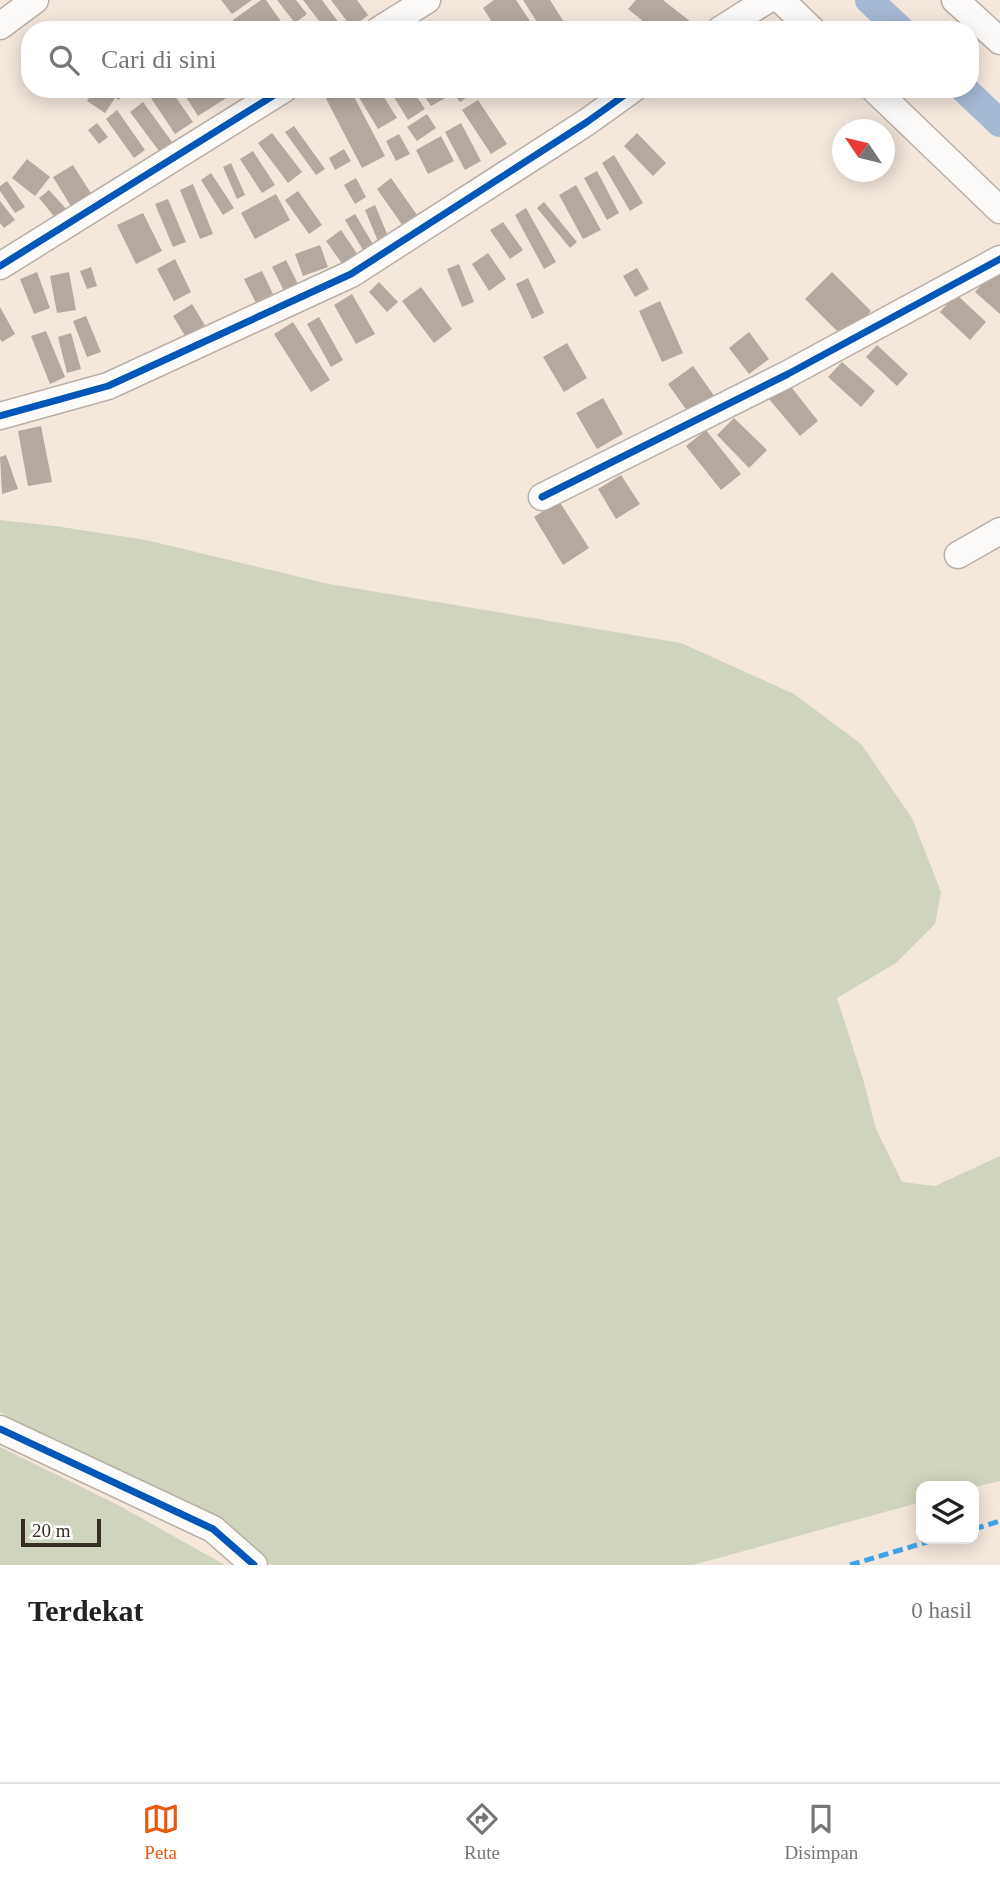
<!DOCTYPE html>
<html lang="id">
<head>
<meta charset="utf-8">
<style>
	body { margin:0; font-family:"Times New Roman",serif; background:#f2f2f2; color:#222 }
	.controls { position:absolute; right:21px; bottom:21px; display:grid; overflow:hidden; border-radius:14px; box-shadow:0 4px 18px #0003 }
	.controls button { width:63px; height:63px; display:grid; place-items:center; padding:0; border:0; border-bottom:2px solid #e0e0e0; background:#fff; color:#222; font:35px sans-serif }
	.compass { position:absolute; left:832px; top:119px; width:63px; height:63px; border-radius:50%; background:#fff; box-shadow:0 4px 18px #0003; rotate:305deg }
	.scale { position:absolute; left:21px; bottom:18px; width:80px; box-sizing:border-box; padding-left:7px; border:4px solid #382e23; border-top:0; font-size:19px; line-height:24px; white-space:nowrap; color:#382e23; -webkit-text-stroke:5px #fff; paint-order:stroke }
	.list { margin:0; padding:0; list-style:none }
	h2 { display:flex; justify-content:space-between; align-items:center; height:91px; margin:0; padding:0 28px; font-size:30px }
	h2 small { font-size:23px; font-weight:400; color:#767676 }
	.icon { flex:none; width:38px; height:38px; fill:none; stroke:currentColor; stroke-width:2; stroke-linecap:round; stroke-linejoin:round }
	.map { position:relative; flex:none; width:1000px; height:1565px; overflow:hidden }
	.search { position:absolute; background:#fff; box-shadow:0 4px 18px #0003; left:21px; right:21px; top:21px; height:77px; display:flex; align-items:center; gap:18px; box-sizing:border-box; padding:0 24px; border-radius:28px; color:#767676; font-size:26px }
	.sheet { height:217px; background:#fff }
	nav { display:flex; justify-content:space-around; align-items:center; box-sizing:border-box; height:98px; border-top:2px solid #e0e0e0; background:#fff; font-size:19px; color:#767676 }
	nav a { display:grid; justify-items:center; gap:4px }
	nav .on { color:#ea580c }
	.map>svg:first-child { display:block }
	.green { fill:#cfd4be }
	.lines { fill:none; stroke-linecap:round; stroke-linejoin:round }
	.canal { stroke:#a5b8d4; stroke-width:28 }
	.building { fill:#b4a9a0 }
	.minor-casing { stroke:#baafa6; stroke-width:29 }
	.minor { stroke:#fdfbfa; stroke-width:26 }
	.quiet { stroke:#3fa3ea; stroke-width:5; stroke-dasharray:10 5; stroke-linecap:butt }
	.cycleway-casing { stroke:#fff; stroke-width:11 }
	.cycleway { stroke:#0057b8; stroke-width:7 }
</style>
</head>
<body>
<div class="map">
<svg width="1000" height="1565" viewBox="0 0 1000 1565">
	<rect width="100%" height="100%" fill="#f4e7dc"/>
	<path class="green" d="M0,520L55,526L146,540L329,584L681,643L794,694L861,744L912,818L941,892L935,924L896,963L837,998L863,1079L876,1129L902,1182L935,1186L1000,1156V1481L974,1487L921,1486V1502L693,1565H271L197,1508L104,1468L0,1412Z
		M0,1447L118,1505L225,1565H0Z"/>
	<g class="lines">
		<path class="canal" d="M869,0L901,30
			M964,89L1000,123"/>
	</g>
	<path class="building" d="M221,0H252L232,14Z
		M261,0H266L287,30H239L233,20Z
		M277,0H296L307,14L295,23Z
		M303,0H322L339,23L331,30H326Z
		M331,0H357L368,15L352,28Z
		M494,0H516L536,30H497L483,8Z
		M523,0H550L569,30H542Z
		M636,0H663L691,22L685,30H654L628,9Z
		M94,89H101L115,98L105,113L87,101Z
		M111,89H135L118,100Z
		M157,89H170L193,122L175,134L149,95Z
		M181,89H227L231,95L198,116Z
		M321,89H350L385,156L362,168Z
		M354,89H379L397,118L378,129Z
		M389,89H412L425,109L408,120Z
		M420,89H442L447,97L431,106Z
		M451,89H473L474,92L460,102Z
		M478,100L507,144L491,154L462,110Z
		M143,102L172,142L159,151L130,112Z
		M117,110L145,150L134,158L106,119Z
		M427,114L436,128L417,141L407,127Z
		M97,123L108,137L99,144L88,130Z
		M461,123L481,161L465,170L445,132Z
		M294,126L325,169L316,175L285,132Z
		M272,133L302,172L288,183L258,143Z
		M637,133L666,163L653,176L624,146Z
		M399,134L410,154L396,161L386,141Z
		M441,136L454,161L428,174L416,150Z
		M344,149L351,161L335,170L329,158Z
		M253,151L275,185L262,193L240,159Z
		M614,155L643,203L630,211L602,163Z
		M27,159L50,177L35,196L12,178Z
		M231,163L245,195L237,199L223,167Z
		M73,165L92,195L72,208L53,177Z
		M597,171L619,213L607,220L584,178Z
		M211,173L234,208L223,215L201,180Z
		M356,178L366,197L355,204L344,185Z
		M391,178L417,215L403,226L377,189Z
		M7,181L25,207L15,213L0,191V186Z
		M193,184L213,234L200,239L180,190Z
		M576,185L601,230L583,239L559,195Z
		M49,190L68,211L57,220L39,198Z
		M298,191L322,225L309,234L285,200Z
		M276,194L290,220L255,239L241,213Z
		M168,199L186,242L173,247L155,204Z
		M0,201L15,220L4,228L0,223Z
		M544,202L577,242L570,248L537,208Z
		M375,205L390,241L380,246L365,210Z
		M526,208L556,262L544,269L515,215Z
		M143,213L162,251L136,264L117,225Z
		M355,214L376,249L366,255L345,220Z
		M503,222L523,250L510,259L490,230Z
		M341,230L358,255L343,265L326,241Z
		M320,245L328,267L303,276L295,254Z
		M488,253L506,279L489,291L472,264Z
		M175,259L191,292L174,301L157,269Z
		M286,260L298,284L284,291L272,267Z
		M459,264L474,302L462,307L447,269Z
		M998,265L1000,267V314L975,292Z
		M91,267L97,286L87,289L80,271Z
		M637,268L649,289L635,297L623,276Z
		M262,271L273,294L256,303L244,279Z
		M37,272L50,308L34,314L20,279Z
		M69,272L76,310L57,313L50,276Z
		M832,272L871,311L844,338L805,299Z
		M528,278L544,313L532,319L516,284Z
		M379,282L398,302L387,312L369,292Z
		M421,287L452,329L434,343L402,301Z
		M352,294L375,334L356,344L334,305Z
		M956,294L986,322L970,340L940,312Z
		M660,301L683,353L662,362L639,311Z
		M192,304L206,327L187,339L173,316Z
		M0,307L15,334L2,342L0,339Z
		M86,316L101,352L87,357L73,321Z
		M319,317L343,360L331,367L307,324Z
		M293,322L330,380L311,392L274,334Z
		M46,331L65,377L50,384L31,336Z
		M749,332L769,359L749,374L729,348Z
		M71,333L81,369L67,373L58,337Z
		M567,343L587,378L564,392L543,357Z
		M877,345L908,374L897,386L866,357Z
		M842,362L875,391L861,407L828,377Z
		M693,366L715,397L690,415L668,384Z
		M788,383L818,421L800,436L769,399Z
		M603,398L623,434L597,449L576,413Z
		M734,418L767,450L749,468L717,435Z
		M41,426L52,482L28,486L18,431Z
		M706,430L741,474L721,490L686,446Z
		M6,455L18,489L2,494L0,457Z
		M621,475L640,504L616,519L598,489Z
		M559,501L589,548L563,565L534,517Z"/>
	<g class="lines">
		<g class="minor-casing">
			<path id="minor" d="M781,0L812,30
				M955,0L1000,41
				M0,26L35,0
				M379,30L427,0
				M720,30L767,0
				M874,89L1000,210
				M0,266L284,89
				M0,416L108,386L351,274L587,122L633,89
				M542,497L788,374L1000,259
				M958,555L1000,531
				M0,1429L213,1529L254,1565"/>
		</g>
		<use href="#minor" class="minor"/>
		<path class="quiet" d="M974,1529L1000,1521
			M850,1565L937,1539"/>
		<g class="cycleway-casing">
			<path id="cycleway" d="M0,266L284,89
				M0,416L108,386L351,274L587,122L633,89
				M542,497L788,374L1000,259
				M0,1429L213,1529L254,1565"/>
		</g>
		<use href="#cycleway" class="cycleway"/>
	</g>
</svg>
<div class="controls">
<button><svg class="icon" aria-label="layers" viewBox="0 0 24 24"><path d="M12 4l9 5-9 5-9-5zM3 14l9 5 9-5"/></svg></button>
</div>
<svg class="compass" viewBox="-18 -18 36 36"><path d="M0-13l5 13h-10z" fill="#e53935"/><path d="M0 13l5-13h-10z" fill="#767676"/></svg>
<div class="scale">20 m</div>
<div class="search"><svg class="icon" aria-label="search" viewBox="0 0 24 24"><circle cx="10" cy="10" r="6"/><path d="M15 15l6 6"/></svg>Cari di sini</div>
</div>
<section class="sheet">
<h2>Terdekat<small>0 hasil</small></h2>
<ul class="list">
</ul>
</section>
<nav>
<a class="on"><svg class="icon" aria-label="map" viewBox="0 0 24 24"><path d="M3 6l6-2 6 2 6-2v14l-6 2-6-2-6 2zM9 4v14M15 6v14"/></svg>Peta</a>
<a><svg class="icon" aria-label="directions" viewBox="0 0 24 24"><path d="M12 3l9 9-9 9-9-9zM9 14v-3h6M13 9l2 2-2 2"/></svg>Rute</a>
<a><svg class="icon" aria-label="saved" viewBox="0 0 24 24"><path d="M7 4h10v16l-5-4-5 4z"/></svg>Disimpan</a>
</nav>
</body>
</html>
